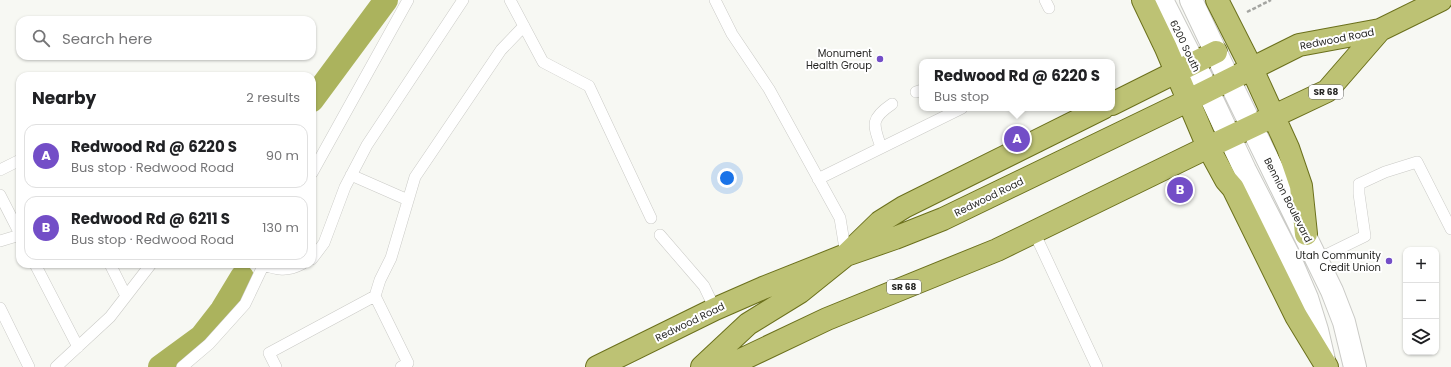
<!DOCTYPE html>
<html lang="en">
<head>
<meta charset="utf-8">
<style>
	body { margin:0; font-family:Poppins,sans-serif; background:#f6f6f6; color:#202124 }
	.controls { position:absolute; right:12px; bottom:12px; display:grid; overflow:hidden; border-radius:8px; box-shadow:0 1px 3px #0004 }
	.controls button { width:36px; height:36px; display:grid; place-items:center; padding:0; border:0; border-bottom:1px solid #e0e0e0; background:#fff; color:#202124; font:20px sans-serif }
	.you { position:absolute; left:727px; top:178px; width:14px; height:14px; margin:-10px; border:3px solid #fff; border-radius:50%; background:#1a73e8; box-shadow:0 0 0 6px #1a73e833 }
	.badge { display:grid; place-items:center; width:26px; height:26px; border-radius:50%; background:#734ec7; color:#fff; font-size:13px; font-weight:700 }
	.pin { position:absolute; translate:-50% -50%; border:2px solid #fff; box-shadow:0 1px 4px #0006 }
	.popup { position:absolute; left:919px; top:59px; width:196px; height:52px; box-sizing:border-box; display:grid; place-content:center; border-radius:8px; background:#fff; filter:drop-shadow(0 1px 3px #0005); font-size:13px; white-space:nowrap; color:#757577 }
	.popup b { font-size:15px; color:#202124 }
	.popup::after { content:''; position:absolute; left:50%; top:100%; margin-left:-8px; border:8px solid transparent; border-top-color:#fff }
	.list { margin:0; padding:0; list-style:none }
	h2 { display:flex; justify-content:space-between; align-items:center; height:52px; margin:0; padding:0 16px; font-size:17px }
	h2 small { font-size:13px; font-weight:400; color:#757577 }
	.list li { display:grid; grid-template-columns:26px 1fr auto; gap:12px; align-items:center; box-sizing:border-box; height:64px; margin:0 8px 8px; padding:0 8px; border:1px solid #e0e0e0; border-radius:12px }
	.list b { display:block; font-size:15px; white-space:nowrap }
	.list p { margin:0; font-size:13px; white-space:nowrap; color:#757577 }
	.list em { font-size:13px; font-style:normal; color:#757577 }
	.icon { flex:none; width:22px; height:22px; fill:none; stroke:currentColor; stroke-width:2; stroke-linecap:round; stroke-linejoin:round }
	.map { position:relative; flex:none; width:1451px; height:367px; overflow:hidden }
	.search { position:absolute; background:#fff; box-shadow:0 1px 3px #0004; left:16px; top:16px; width:300px; height:44px; display:flex; align-items:center; gap:10px; box-sizing:border-box; padding:0 14px; border-radius:12px; color:#757577; font-size:15px }
	.panel { position:absolute; background:#fff; box-shadow:0 1px 3px #0004; left:16px; top:72px; width:300px; height:196px; border-radius:12px }
	.map>svg:first-child { display:block }
	.lines { fill:none; stroke-linecap:round; stroke-linejoin:round }
	.canal { stroke:#abb35d; stroke-width:24 }
	.service-casing { stroke:#cacac6; stroke-width:12 }
	.tertiary-casing { stroke:#cacac6; stroke-width:24 }
	.secondary-casing { stroke:#cacac6; stroke-width:24 }
	.primary-casing { stroke:#6b701c; stroke-width:24 }
	.path { stroke:#a4a5a1; stroke-width:2.5; stroke-dasharray:4 2; stroke-linecap:butt }
	.service { stroke:#fff; stroke-width:11 }
	.tertiary { stroke:#fff; stroke-width:22 }
	.secondary { stroke:#fff; stroke-width:22 }
	.primary { stroke:#bdc274; stroke-width:22 }
	.poi-dot { fill:#734ec7; stroke:#fff; stroke-width:1.5 }
	.labels { text-anchor:middle; dominant-baseline:central; stroke-width:4; stroke-linejoin:round; paint-order:stroke }
	.shield { fill:#fff; stroke:#666665; stroke-width:1 }
	.shield-label { font-size:9px; font-weight:bold; fill:#252523 }
	.street-label { font-size:10px; fill:#252523; stroke:#fff }
	.poi-label { font-size:10px; fill:#252523; stroke:#fff; text-anchor:end }
</style>
</head>
<body>
<div class="map">
<svg width="1451" height="367" viewBox="0 0 1451 367">
	<rect width="100%" height="100%" fill="#f7f8f3"/>
	<g class="lines">
		<path class="canal" d="M312,100L386,0
			M160,367L201,337L222,310L242,277"/>
		<g class="service-casing">
			<path id="service" d="M510,0L543,62L589,86L651,218
				M715,0L732,34L769,89L840,218L846,255
				M1045,0L1049,8
				M916,92L922,90
				M881,147C873,124 870,119 892,104
				M0,170L20,160
				M312,173L408,0
				M351,175L408,200
				M818,179L962,108
				M0,195L20,234
				M1034,232L1097,367
				M660,235L704,286L715,309
				M0,241L20,235
				M312,259L324,243L345,187L367,145L463,0
				M1318,259L1365,236L1359,194V184L1385,172L1417,162L1451,229
				M35,264L78,347
				M110,264L126,296
				M261,264C277,270 287,272 302,264
				M375,296L380,280L391,258L415,177L501,50L524,26
				M0,308L29,367
				M56,367L110,317L151,264
				M182,367L209,344L245,304L264,264
				M276,367L269,353L375,296L408,363L401,367"/>
		</g>
		<g class="tertiary-casing">
			<path id="tertiary" d="M1229,80L1332,291L1344,322L1355,367
				M1208,91L1245,170L1288,254L1307,298L1317,330L1324,360"/>
		</g>
		<g class="secondary-casing">
			<path id="secondary" d="M1162,0L1208,91
				M1191,0L1229,80"/>
		</g>
		<g class="primary-casing">
			<path id="primary" d="M1143,0L1166,48L1208,147L1226,180L1233,188L1296,316L1327,367
				M1217,0L1252,69L1288,148L1301,186L1306,234
				M1112,104L1216,52
				M597,367L715,309L763,288L846,255L895,238L943,219L1177,106L1299,45L1380,30L1441,0
				M702,367L748,324L800,292L846,255L880,222L904,207L1103,108
				M726,367L827,319L997,250L1198,152L1327,91L1380,30"/>
		</g>
		<path class="path" d="M1247,12L1271,0"/>
		<use href="#service" class="service"/>
		<use href="#tertiary" class="tertiary"/>
		<use href="#secondary" class="secondary"/>
		<use href="#primary" class="primary"/>
	</g>
	<g class="poi-dot">
		<circle cx="880" cy="59" r="4"/>
		<circle cx="1389" cy="261" r="4"/>
	</g>
	<g class="labels">
		<g class="shield">
			<rect x="1309" y="85" width="34" height="14" rx="3"/>
			<rect x="887" y="280" width="34" height="14" rx="3"/>
		</g>
		<g class="shield-label">
			<text x="1326" y="92">SR 68</text>
			<text x="904" y="287">SR 68</text>
		</g>
		<g class="street-label">
			<text transform="translate(1337 39) rotate(-11)">Redwood Road</text>
			<text transform="translate(1185 46) rotate(64)">6200 South</text>
			<text transform="translate(989 197) rotate(-26)">Redwood Road</text>
			<text transform="translate(1288 200) rotate(63)">Bennion Boulevard</text>
			<text transform="translate(690 322) rotate(-26)">Redwood Road</text>
		</g>
		<g class="poi-label">
			<text x="872" y="53">Monument<tspan x="872" dy="12">Health Group</tspan></text>
			<text x="1381" y="255">Utah Community<tspan x="1381" dy="12">Credit Union</tspan></text>
		</g>
	</g>
</svg>
<div class="controls">
<button>+</button>
<button>−</button>
<button><svg class="icon" aria-label="layers" viewBox="0 0 24 24"><path d="M12 4l9 5-9 5-9-5zM3 14l9 5 9-5"/></svg></button>
</div>
<div class="you"></div>
<div class="pin badge" style="left:1017px;top:139px">A</div>
<div class="popup"><b>Redwood Rd @ 6220 S</b>Bus stop</div>
<div class="pin badge" style="left:1180px;top:190px">B</div>
<div class="search"><svg class="icon" aria-label="search" viewBox="0 0 24 24"><circle cx="10" cy="10" r="6"/><path d="M15 15l6 6"/></svg>Search here</div>
<section class="panel">
<h2>Nearby<small>2 results</small></h2>
<ul class="list">
<li><span class="badge">A</span><div><b>Redwood Rd @ 6220 S</b><p>Bus stop · Redwood Road</p></div><em>90 m</em></li>
<li><span class="badge">B</span><div><b>Redwood Rd @ 6211 S</b><p>Bus stop · Redwood Road</p></div><em>130 m</em></li>
</ul>
</section>
</div>
</body>
</html>
